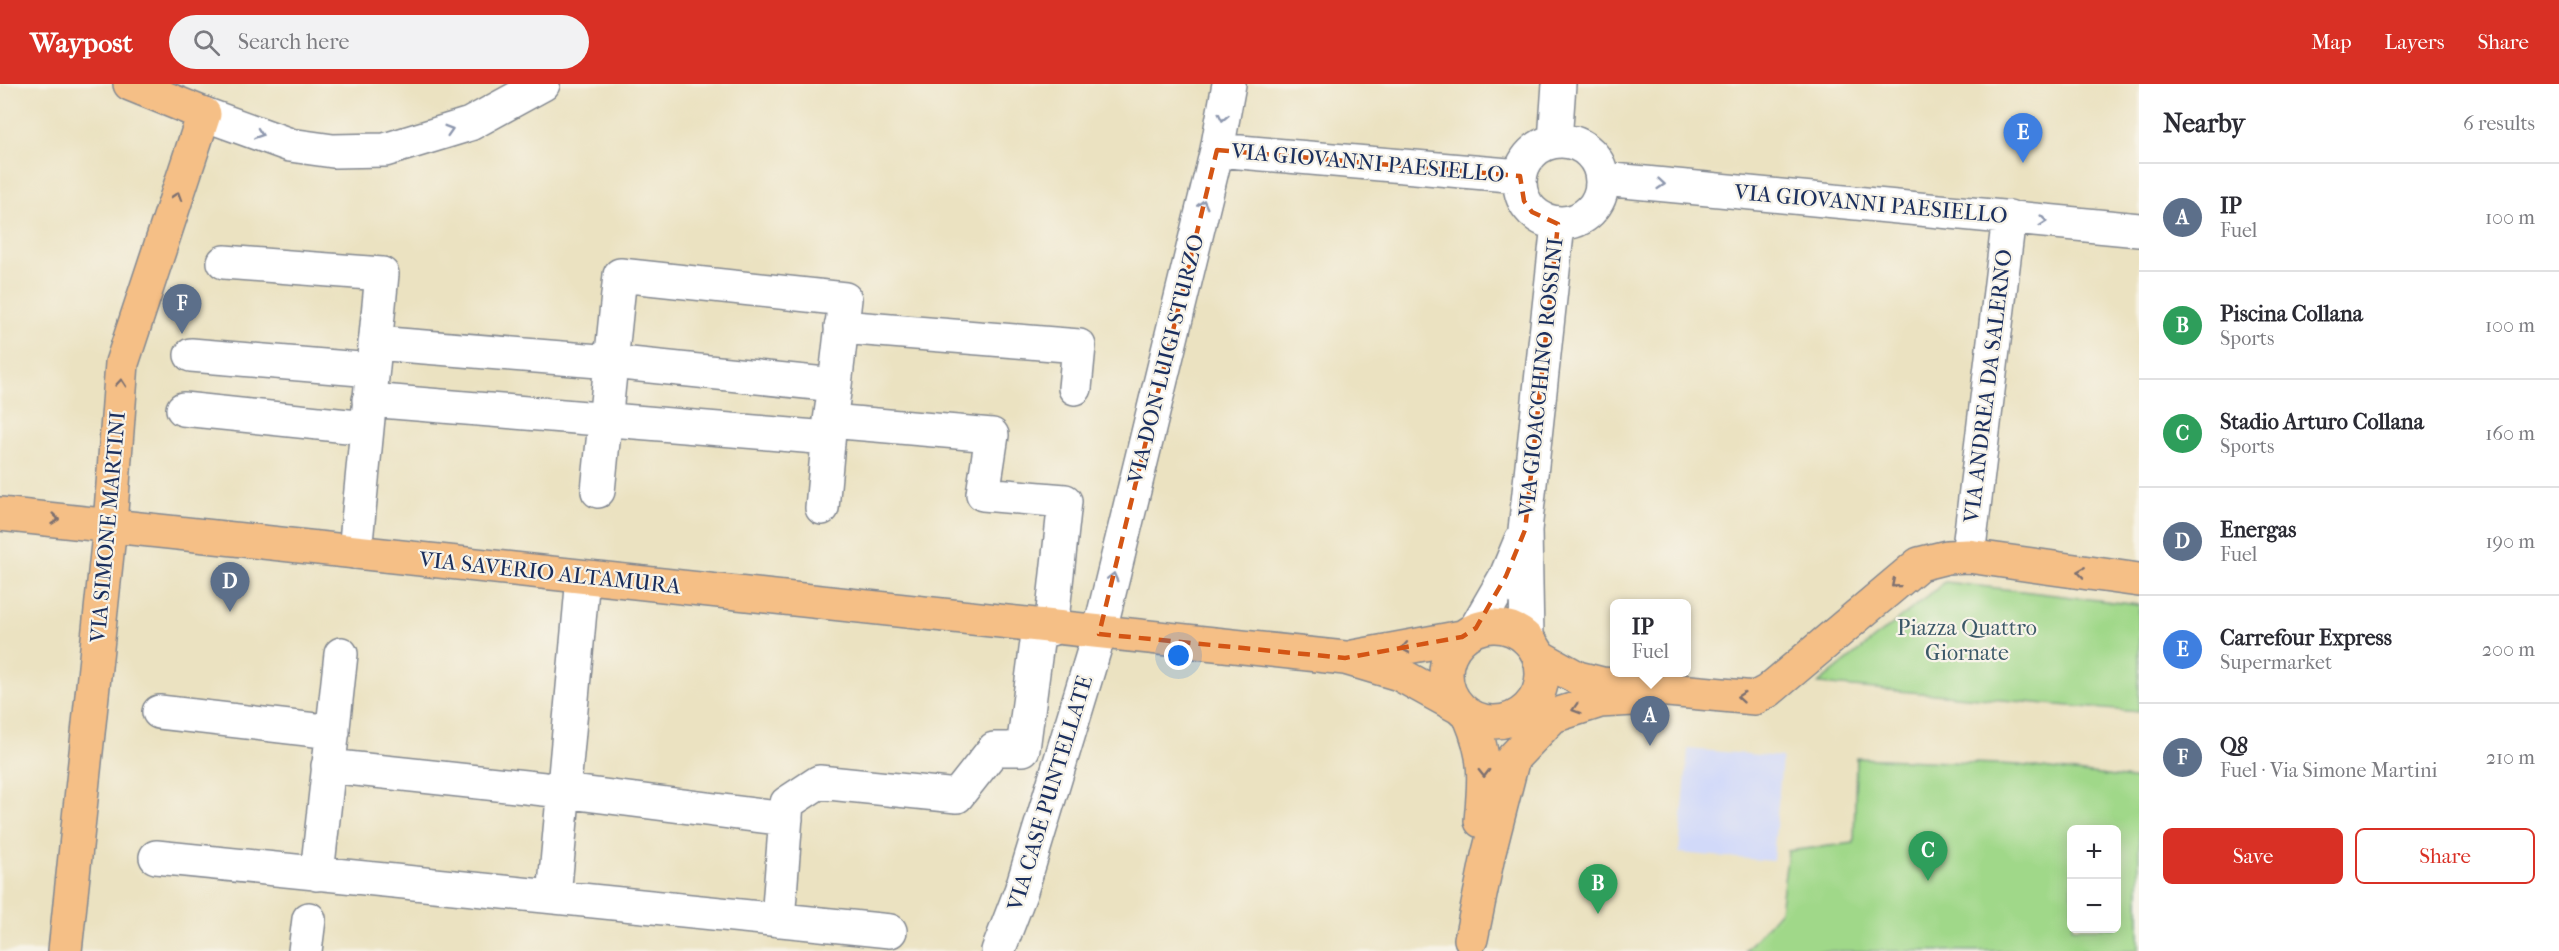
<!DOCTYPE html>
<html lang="en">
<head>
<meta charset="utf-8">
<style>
	body { margin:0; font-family:"IM FELL French Canon",serif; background:#f2f2f3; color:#2b2b33 }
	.controls { position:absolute; right:18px; bottom:18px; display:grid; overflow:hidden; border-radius:9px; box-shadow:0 3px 15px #0003 }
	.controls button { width:54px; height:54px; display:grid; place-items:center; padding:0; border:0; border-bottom:2px solid #e1e1e2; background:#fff; color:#2b2b33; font:30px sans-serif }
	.you { position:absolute; left:1179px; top:572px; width:21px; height:21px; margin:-15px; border:4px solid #fff; border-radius:50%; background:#1a73e8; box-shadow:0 0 0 9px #1a73e833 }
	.badge { display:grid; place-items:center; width:39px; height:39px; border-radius:50%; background:#d93025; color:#fff; font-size:20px; font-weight:700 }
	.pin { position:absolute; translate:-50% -50px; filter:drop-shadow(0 2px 3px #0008) }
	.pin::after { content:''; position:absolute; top:32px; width:21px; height:18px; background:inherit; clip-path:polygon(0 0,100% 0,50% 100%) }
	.popup { position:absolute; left:1610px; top:515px; width:81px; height:78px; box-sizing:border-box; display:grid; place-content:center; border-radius:9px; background:#fff; filter:drop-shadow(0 2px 4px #0005); font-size:20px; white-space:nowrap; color:#7c7c81 }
	.popup b { font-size:22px; color:#2b2b33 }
	.popup::after { content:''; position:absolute; left:50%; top:100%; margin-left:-12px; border:12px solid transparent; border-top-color:#fff }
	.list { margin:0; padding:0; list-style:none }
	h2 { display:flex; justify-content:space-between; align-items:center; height:78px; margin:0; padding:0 24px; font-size:26px }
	h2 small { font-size:20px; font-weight:400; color:#7c7c81 }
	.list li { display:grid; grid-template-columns:39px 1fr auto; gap:18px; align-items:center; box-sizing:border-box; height:108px; padding:0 24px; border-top:2px solid #e1e1e2 }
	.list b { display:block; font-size:22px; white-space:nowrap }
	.list p { margin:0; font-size:20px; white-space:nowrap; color:#7c7c81 }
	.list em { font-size:20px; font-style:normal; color:#7c7c81 }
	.actions { display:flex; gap:12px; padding:18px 24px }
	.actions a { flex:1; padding:14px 0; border:2px solid #d93025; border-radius:9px; text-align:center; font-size:21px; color:#d93025 }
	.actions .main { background:#d93025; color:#fff }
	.icon { flex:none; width:33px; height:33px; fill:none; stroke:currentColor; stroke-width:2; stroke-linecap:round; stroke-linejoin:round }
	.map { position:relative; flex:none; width:2139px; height:867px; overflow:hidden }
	header { display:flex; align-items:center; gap:36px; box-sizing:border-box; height:84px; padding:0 30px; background:#d93025; color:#fff }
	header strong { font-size:28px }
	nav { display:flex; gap:33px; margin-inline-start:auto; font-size:21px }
	.search { width:420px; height:54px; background:#f2f2f3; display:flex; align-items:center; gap:15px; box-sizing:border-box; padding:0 21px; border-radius:33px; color:#7c7c81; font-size:22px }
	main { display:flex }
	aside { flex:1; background:#fff }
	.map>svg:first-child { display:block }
	.built { fill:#d1d9f9 }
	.green { fill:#a0d889; stroke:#5e8474; stroke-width:1.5; fill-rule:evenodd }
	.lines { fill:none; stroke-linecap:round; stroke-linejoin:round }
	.minor-casing { stroke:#838890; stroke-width:36 }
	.major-casing { stroke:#838890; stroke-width:36 }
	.minor { stroke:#fff; stroke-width:33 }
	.major { stroke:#f5bf86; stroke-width:33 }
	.oneway { stroke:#8d97ae }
	.oneway2 { stroke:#7d7070 }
	.marked { fill:none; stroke:#d45514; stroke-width:4.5; stroke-dasharray:12 8; stroke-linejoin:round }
	.labels { text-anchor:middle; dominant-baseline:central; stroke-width:4.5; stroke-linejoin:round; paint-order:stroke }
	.street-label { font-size:22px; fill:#1b2f5e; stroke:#f7f3e8 }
	.park-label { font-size:22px; fill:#3c5969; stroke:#f7f3e8 }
</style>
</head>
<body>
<header>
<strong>Waypost</strong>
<div class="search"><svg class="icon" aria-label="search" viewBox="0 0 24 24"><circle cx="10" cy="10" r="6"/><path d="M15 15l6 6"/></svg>Search here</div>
<nav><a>Map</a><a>Layers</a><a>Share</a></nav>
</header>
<main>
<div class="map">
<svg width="2139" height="867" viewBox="0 0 2139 867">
	<rect width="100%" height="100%" fill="#f7f3e8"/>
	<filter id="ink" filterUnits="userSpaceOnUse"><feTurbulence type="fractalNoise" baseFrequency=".0167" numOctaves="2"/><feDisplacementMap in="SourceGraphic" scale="12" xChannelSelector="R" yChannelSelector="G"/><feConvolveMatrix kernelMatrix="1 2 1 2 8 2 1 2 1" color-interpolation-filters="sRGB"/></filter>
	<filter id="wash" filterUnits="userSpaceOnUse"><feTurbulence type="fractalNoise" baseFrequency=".008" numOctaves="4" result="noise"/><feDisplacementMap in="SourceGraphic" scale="24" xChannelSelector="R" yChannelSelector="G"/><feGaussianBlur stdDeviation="1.35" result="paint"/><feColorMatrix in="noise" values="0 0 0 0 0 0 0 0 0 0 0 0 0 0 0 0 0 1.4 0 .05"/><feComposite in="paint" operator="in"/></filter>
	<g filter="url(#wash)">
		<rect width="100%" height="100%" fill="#ebe2c1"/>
		<path class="built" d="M1688,665L1782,673L1773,777L1679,769Z"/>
		<path class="green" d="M1945,498L2139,521V628L1818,600Z
			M1856,674L2019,681L2139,696V867H1745L1780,827L1788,767L1854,759ZM2072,746H2116V844H2072Z"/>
	</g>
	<g filter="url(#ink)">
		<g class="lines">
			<g class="minor-casing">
				<path id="minor" d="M204,30L290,61L333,67L385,66L470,40L543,0
					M1520 98a41 41 0 1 1 82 0a41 41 0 1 1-82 0Z
					M1555,57L1559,0
					M1217,66L1520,92
					M1603,95L2139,146
					M224,178L382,190L355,468
					M841,243L1079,262L1075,304
					M375,259L611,278L835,301L830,337L992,351L983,410L1065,417L1051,545
					M191,271L372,286
					M369,316L828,354
					M183,325L367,344
					M598,407L620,191L845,215L835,301
					M822,424L830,337
					M1968,472L2009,133
					M1476,544L1506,492L1521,456
					M1527,555L1525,446L1558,140
					M159,628L333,648
					M328,682L563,707L786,735
					M156,773L890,847
					M317,790L341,570
					M554,813L583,493
					M778,836L787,719L819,698L957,712L994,665H1023L1039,543
					M305,867L309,835
					M998,867L1021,807L1099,550L1217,66L1229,0"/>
			</g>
			<g class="major-casing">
				<path id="major" d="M0,430L1345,574L1399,590L1457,622
					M1446 590a48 48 0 1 1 96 0a48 48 0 1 1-96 0Z
					M1353,573L1462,553
					M1540,573L1578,594L1602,600L1755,614L1768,607L1919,480L1947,473L1968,472L2139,496
					M1470,633C1487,673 1485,695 1481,737
					M1471,855L1488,772L1513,674L1553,632L1600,617L1634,615
					M65,867L110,441L122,279L204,30L130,0"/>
			</g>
			<use href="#minor" class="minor"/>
			<use href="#major" class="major"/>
		</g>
		<defs><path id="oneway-chevron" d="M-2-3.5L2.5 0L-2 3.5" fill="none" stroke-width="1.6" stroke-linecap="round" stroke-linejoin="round" transform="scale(1.5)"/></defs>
		<g class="oneway">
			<use href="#oneway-chevron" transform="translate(1223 33) rotate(101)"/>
			<use href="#oneway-chevron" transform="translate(449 46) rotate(-17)"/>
			<use href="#oneway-chevron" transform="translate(259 50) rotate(19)"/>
			<use href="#oneway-chevron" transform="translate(1661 100) rotate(5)"/>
			<use href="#oneway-chevron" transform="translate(1203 120) rotate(-76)"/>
			<use href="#oneway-chevron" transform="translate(2043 137) rotate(6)"/>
			<use href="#oneway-chevron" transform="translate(1113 493) rotate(-76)"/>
		</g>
		<g class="oneway2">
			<use href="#oneway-chevron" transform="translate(177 112) rotate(-72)"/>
			<use href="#oneway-chevron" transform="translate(121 299) rotate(-85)"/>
			<use href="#oneway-chevron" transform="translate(55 435) rotate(6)"/>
			<use href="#oneway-chevron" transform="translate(2081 488) rotate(-172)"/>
			<use href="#oneway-chevron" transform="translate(1895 500) rotate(140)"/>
			<use href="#oneway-chevron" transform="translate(1405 564) rotate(169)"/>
			<use href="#oneway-chevron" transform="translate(1741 613) rotate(-175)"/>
			<use href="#oneway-chevron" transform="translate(1576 625) rotate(163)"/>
			<use href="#oneway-chevron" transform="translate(1484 689) rotate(89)"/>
		</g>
	</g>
	<path class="marked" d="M1217,66L1520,92L1524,117L1532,128L1558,140L1525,446L1506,492L1476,544L1462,553L1345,574L1099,550Z"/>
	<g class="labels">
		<g class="street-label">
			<text transform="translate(1368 79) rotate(5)">VIA GIOVANNI PAESIELLO</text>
			<text transform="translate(1871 120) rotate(5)">VIA GIOVANNI PAESIELLO</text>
			<text transform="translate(1166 275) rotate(-76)">VIA DON LUIGI STURZO</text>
			<text transform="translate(1541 293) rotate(-84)">VIA GIOACCHINO ROSSINI</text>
			<text transform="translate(1988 302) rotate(-83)">VIA ANDREA DA SALERNO</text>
			<text transform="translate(108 443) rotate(-85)">VIA SIMONE MARTINI</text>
			<text transform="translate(550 489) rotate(6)">VIA SAVERIO ALTAMURA</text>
			<text transform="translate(1050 709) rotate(-73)">VIA CASE PUNTELLATE</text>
		</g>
		<g class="park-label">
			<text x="1967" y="544">Piazza Quattro<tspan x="1967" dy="25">Giornate</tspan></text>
		</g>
	</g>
</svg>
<div class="controls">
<button>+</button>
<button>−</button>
</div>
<div class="you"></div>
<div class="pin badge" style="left:1650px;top:662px;background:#5c6f8a">A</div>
<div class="popup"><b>IP</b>Fuel</div>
<div class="pin badge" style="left:1598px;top:830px;background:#2e9e5b">B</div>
<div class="pin badge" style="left:1928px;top:797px;background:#2e9e5b">C</div>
<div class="pin badge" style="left:230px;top:528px;background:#5c6f8a">D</div>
<div class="pin badge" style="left:2023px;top:79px;background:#3f7fe0">E</div>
<div class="pin badge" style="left:182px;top:250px;background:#5c6f8a">F</div>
</div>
<aside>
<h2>Nearby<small>6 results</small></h2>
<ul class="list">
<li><span class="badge" style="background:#5c6f8a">A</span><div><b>IP</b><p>Fuel</p></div><em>100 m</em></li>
<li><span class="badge" style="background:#2e9e5b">B</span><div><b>Piscina Collana</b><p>Sports</p></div><em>100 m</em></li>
<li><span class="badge" style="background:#2e9e5b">C</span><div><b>Stadio Arturo Collana</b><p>Sports</p></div><em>160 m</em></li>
<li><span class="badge" style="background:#5c6f8a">D</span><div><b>Energas</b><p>Fuel</p></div><em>190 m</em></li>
<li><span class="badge" style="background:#3f7fe0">E</span><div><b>Carrefour Express</b><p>Supermarket</p></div><em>200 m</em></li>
<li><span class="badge" style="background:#5c6f8a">F</span><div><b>Q8</b><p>Fuel · Via Simone Martini</p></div><em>210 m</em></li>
</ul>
<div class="actions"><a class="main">Save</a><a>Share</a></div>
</aside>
</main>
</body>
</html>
